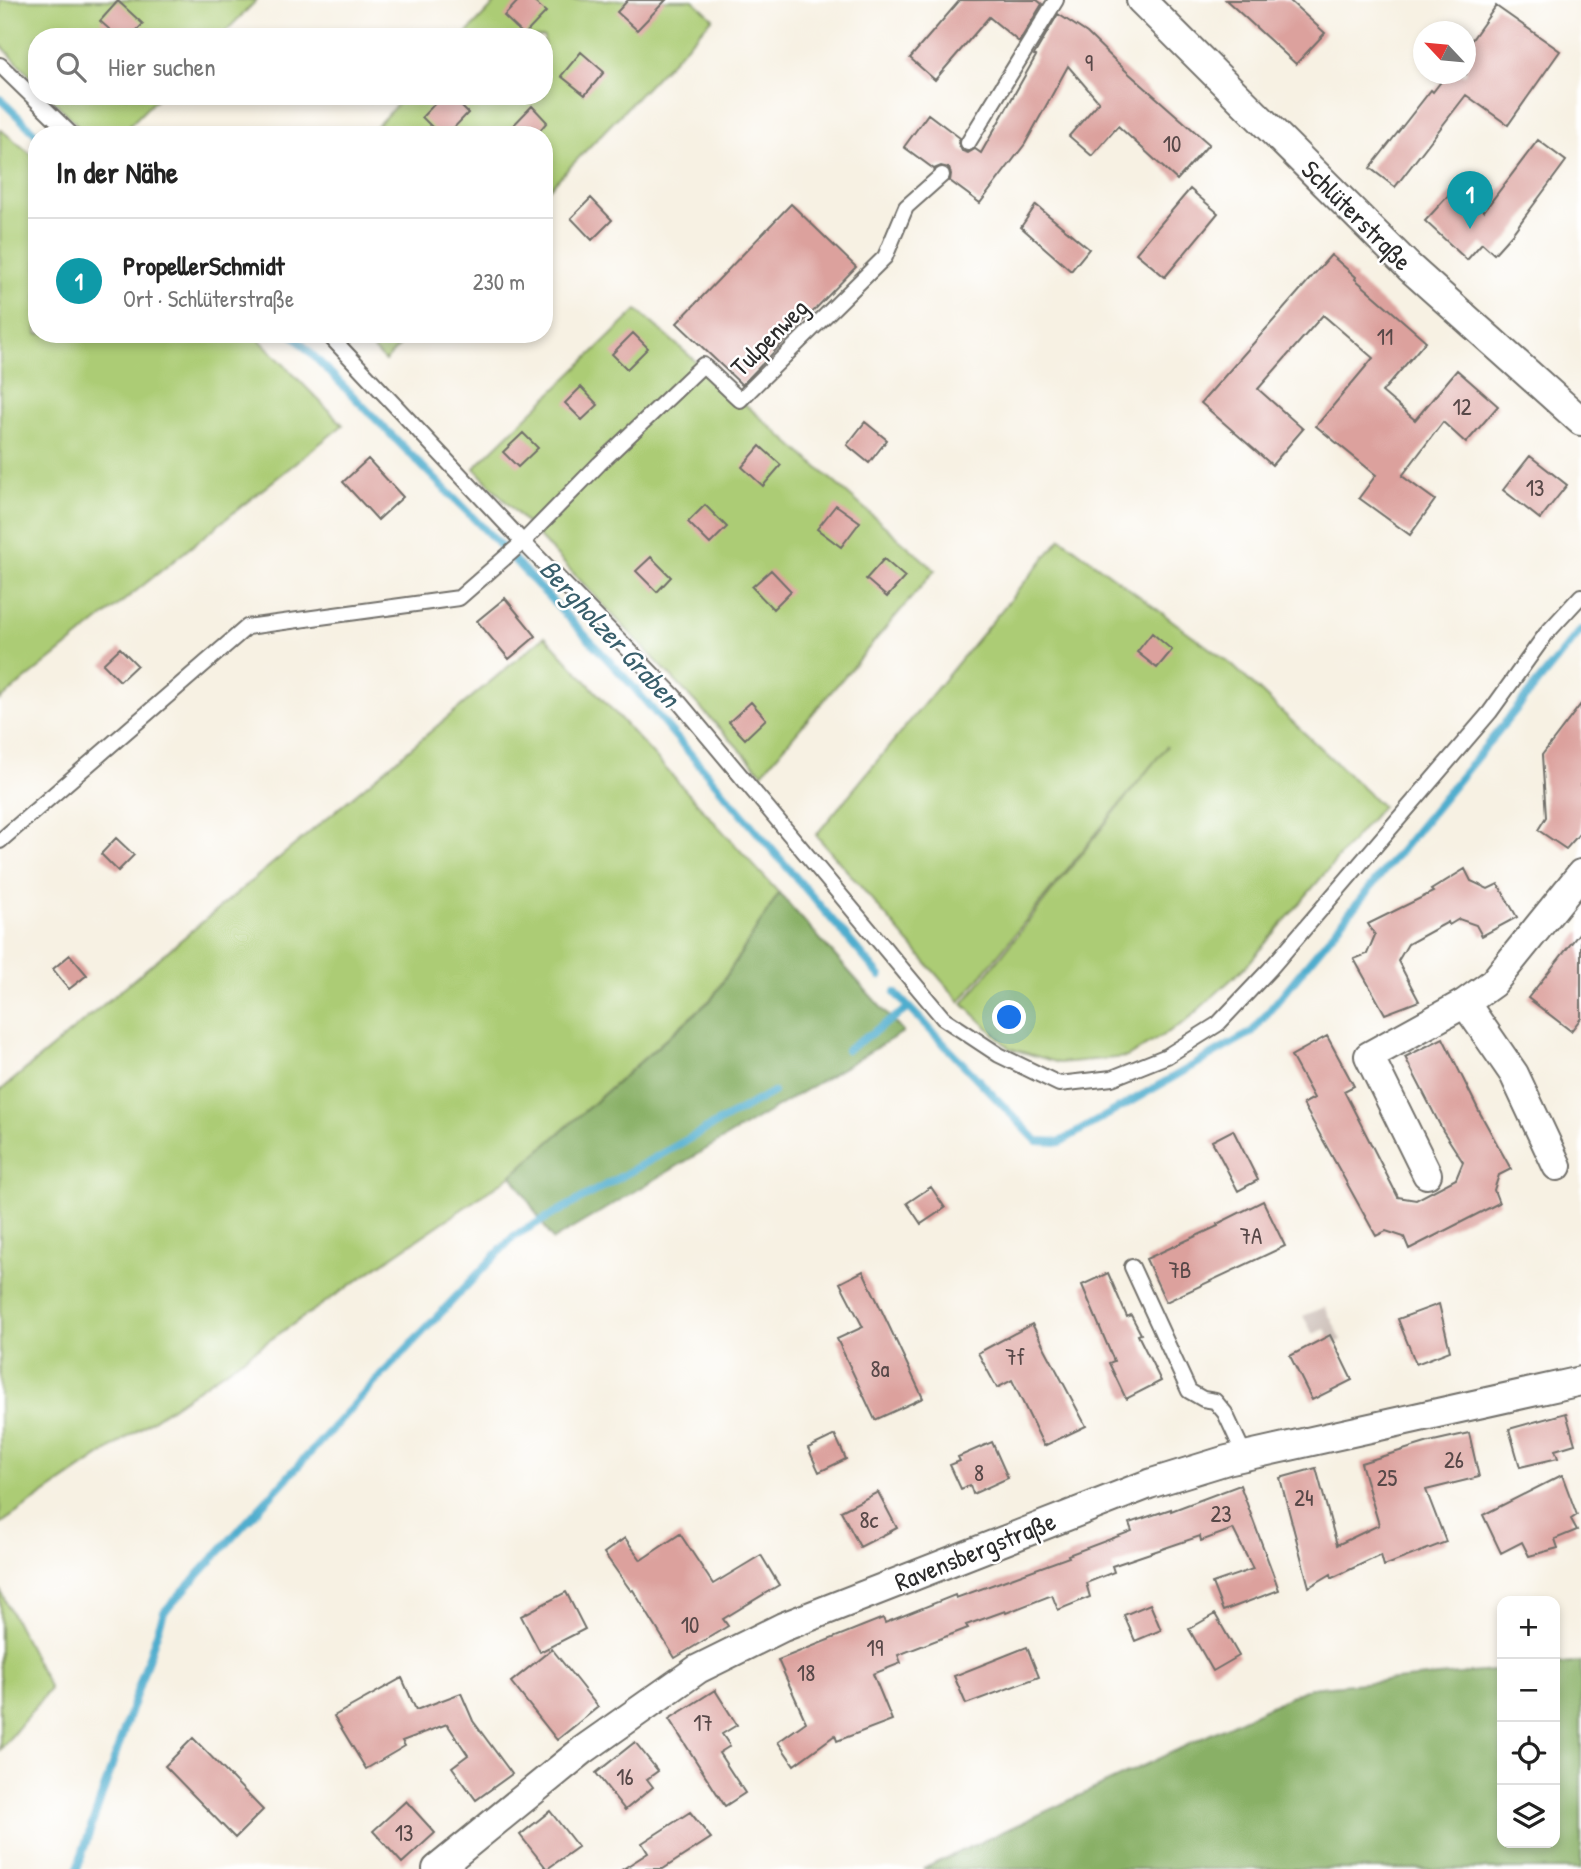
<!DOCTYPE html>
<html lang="de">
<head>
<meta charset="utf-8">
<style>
	body { margin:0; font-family:"Patrick Hand",sans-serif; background:#f6f6f6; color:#222 }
	.controls { position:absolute; right:21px; bottom:21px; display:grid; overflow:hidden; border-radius:14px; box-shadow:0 4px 10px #0003 }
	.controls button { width:63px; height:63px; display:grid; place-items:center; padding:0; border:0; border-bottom:2px solid #e0e0e0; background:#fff; color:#222; font:35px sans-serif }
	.compass { position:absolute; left:1413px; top:21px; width:63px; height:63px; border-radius:50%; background:#fff; box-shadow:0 4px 10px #0003; rotate:296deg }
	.you { position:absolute; left:1010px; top:1018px; width:24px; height:24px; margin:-18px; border:5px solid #fff; border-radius:50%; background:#1a73e8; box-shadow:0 0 0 10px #1a73e833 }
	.badge { display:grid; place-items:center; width:46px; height:46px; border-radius:50%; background:#d1495b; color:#fff; font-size:23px; font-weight:700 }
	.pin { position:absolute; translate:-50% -58px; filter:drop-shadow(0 2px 4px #0008) }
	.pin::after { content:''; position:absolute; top:37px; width:24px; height:21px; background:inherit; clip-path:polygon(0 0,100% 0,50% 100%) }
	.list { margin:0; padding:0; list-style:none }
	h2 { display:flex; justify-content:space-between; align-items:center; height:91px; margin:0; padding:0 28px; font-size:30px }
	h2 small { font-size:23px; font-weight:400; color:#767676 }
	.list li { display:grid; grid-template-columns:46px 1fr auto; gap:21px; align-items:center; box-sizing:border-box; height:126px; padding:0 28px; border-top:2px solid #e0e0e0 }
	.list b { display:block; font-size:26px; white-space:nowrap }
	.list p { margin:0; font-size:23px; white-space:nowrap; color:#767676 }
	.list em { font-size:23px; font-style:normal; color:#767676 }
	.icon { flex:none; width:38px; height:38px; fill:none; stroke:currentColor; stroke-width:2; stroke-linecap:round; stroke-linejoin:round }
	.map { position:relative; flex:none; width:1581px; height:1869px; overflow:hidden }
	.search { position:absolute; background:#fff; box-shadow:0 4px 10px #0003; left:28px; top:28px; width:525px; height:77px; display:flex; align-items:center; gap:18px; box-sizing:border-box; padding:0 24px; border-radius:28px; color:#767676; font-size:26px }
	.panel { position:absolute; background:#fff; box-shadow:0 4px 10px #0003; left:28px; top:126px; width:525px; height:217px; border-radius:28px }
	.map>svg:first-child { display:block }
	.industrial { fill:#cec1ba }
	.green { fill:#accc74; stroke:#6c7c50; stroke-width:2 }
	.forest { fill:#89b066; stroke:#5a6e48; stroke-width:2 }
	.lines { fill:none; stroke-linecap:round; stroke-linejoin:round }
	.stream { stroke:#4fadce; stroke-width:8 }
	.building { fill:#dca19d }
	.lane-casing { stroke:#72706b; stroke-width:18 }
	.street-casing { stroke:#72706b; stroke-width:32 }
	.lane { stroke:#fff; stroke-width:14 }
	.street { stroke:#fff; stroke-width:28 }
	.labels { text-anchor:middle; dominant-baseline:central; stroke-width:5; stroke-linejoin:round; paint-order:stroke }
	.number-label { font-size:23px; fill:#574848 }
	.street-label { font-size:26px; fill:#2b2b2b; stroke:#fff }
	.water-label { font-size:28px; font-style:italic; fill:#395f6c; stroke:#fff }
</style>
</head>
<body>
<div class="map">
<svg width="1581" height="1869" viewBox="0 0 1581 1869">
	<rect width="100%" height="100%" fill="#fff"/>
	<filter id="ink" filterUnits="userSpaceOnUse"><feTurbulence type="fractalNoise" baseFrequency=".0143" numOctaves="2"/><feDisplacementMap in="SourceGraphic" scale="14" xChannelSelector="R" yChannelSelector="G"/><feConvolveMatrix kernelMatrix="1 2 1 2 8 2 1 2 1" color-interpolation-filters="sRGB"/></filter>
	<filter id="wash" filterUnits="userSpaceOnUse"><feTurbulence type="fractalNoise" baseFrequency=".00686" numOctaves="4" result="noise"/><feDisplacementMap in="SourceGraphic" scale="28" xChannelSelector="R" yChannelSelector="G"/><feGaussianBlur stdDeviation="1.57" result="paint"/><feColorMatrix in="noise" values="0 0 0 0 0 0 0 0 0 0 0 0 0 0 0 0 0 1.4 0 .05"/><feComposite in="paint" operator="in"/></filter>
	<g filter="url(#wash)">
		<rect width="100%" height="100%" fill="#f7f1e3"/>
		<path class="industrial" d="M1325,1307L1342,1340L1334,1344L1325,1329L1313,1334L1303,1316Z"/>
		<path class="green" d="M0,0H257L220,37H37V83L0,44Z
			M498,0H693L713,18L544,194V135H368L405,96H544V37H463Z
			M49,96H159L120,135H87Z
			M0,129L37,159V334H254L343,425L0,700Z
			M637,310L935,570L762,773L474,468Z
			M359,334H411L385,361Z
			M1061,538L1232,665L1382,806L1248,964L1185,1022L1127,1057L1059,1063L1009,1048L963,1004L1167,746L960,1002L816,835Z
			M545,636L779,893L712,998L512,1175L0,1524V1091Z
			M0,1590L50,1689L0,1750Z"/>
		<path class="forest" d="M779,893L903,1032L553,1240L512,1175L712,999Z
			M1581,1662V1869H923L1309,1688L1502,1670V1843H1555V1665Z"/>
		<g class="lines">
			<path class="stream" d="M0,99L37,135
				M292,334L497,542L629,682L880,976
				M895,993L1037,1141L1060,1142L1252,1032L1581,630
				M847,1050L907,1009
				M77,1869L164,1612L374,1383L514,1236L773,1092"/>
		</g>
		<g id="blocks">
			<path class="building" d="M519,0H532L546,12L524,35L504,16Z
				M628,0H666L637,30L617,12Z
				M960,0H1037L1042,4L1019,42L989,17L935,80L910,58Z
				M1226,0H1289L1325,33L1296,64Z
				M118,1L143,24L130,37H118L100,21Z
				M1496,6L1560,51L1508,125L1466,95L1395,187L1370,168L1431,90L1433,92L1443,79L1436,74H1466V48Z
				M1058,14L1087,33L1125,70L1209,144L1177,180L1118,126L1092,156L1069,136L1099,102L1068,66L1025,144L980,203L950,181L951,174L949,168L941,166L934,169L904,147L928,114L960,138L958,143L962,151L968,153L975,149L981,153L1036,56L1034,55Z
				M581,52L604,72L585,95L561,76Z
				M442,96H451L468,113L447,135H440L422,117Z
				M532,106L547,122L536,135H504Z
				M1538,140L1566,161L1512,234L1494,254L1482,243L1467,260L1425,221L1457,186L1484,211Z
				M1190,189L1218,213L1165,277L1136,253Z
				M591,198L612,220L592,240L571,218Z
				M791,204L856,267L742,385L677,323Z
				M1036,205L1089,249L1071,271L1021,227Z
				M1331,255L1356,277L1355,279L1426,341L1382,392L1415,420L1457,370L1498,406L1466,443L1443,422L1402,476L1435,500L1410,535L1359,498L1376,475L1316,426L1373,358L1323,315L1258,389L1303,429L1272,465L1201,403Z
				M633,333L648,348L627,369L612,354Z
				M581,387L598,405L582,420L565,403Z
				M865,422L887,440L869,463L847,445Z
				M523,433L538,448L518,467L503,452Z
				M760,446L781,465L763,486L742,467Z
				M1530,456L1567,485L1540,519L1503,490Z
				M368,459L403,497L378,520L343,482Z
				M705,505L727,527L710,544L688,522Z
				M836,505L860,522L841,547L817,529Z
				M651,557L671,577L657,592L636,571Z
				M884,559L905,577L887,597L866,579Z
				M771,570L791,591L773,609L752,587Z
				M505,598L536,636L509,659L477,621Z
				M1152,633L1172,650L1157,668L1137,652Z
				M120,648L137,665L120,681L103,664Z
				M751,702L766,719L745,739L729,722Z
				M1581,704V832L1566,849L1538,830L1546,817L1542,755Z
				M116,838L134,855L118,871L101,854Z
				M1465,869L1471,881L1488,889L1498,884L1517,917L1482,936L1476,925L1459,919L1449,925L1448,922L1408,944L1398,961L1419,1001L1385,1014L1354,959L1367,954L1375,935L1368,924L1433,892L1431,890Z
				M1581,931V1018L1571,1031L1528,998Z
				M70,955L87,975L69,989L53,969Z
				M1327,1036L1354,1086L1344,1091L1398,1197L1416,1200L1456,1179L1463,1162L1443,1131L1405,1057L1443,1038L1480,1113L1511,1169L1499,1175L1494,1190L1499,1203L1409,1249L1404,1237L1386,1231L1376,1236L1303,1104L1314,1098L1291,1056Z
				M1233,1130L1258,1180L1238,1191L1212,1141Z
				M931,1187L945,1208L921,1224L907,1203Z
				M1263,1201L1285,1246L1166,1302L1146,1259L1218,1226L1217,1224Z
				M863,1271L923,1398L875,1420L837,1339L863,1327L840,1283Z
				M1108,1273L1127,1317L1131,1315L1141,1334L1138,1335L1161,1381L1126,1399L1109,1363L1114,1361L1082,1285Z
				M1439,1304L1450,1351L1416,1364L1398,1319Z
				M1032,1324L1086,1426L1044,1446L1012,1380L997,1388L978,1353Z
				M1330,1335L1352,1380L1312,1400L1290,1356Z
				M1566,1413L1575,1444L1555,1450L1558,1458L1520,1467L1509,1429Z
				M1469,1433L1479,1477L1426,1490L1446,1542L1384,1566L1381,1555L1332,1578L1331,1574L1309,1587L1280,1478L1316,1468L1337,1545L1379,1525L1361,1463L1429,1442Z
				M835,1435L846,1459L819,1472L808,1448Z
				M992,1442L1008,1478L973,1494L970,1485L961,1489L950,1465L960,1461L958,1457Z
				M1562,1475L1577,1515L1571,1519L1577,1530L1555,1539L1558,1548L1529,1556L1522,1542L1501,1553L1483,1515Z
				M1240,1485L1279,1590L1223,1611L1212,1583L1253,1569L1233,1529L1201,1541L1200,1536L1112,1566L1114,1572L1086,1583L1090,1597L1058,1610L1052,1595L1006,1613L1005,1611L966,1625L968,1628L898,1655L901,1663L873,1674L892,1720L837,1741L835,1735L794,1765L778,1742L806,1722L778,1660L883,1618L885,1623L955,1595L956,1598L1069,1557L1068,1555L1132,1531L1129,1523L1171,1509V1511Z
				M878,1492L897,1528L860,1547L841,1511Z
				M680,1534L713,1584L761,1555L779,1585L723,1619L728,1626L675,1658L633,1590L631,1591L604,1553L625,1538L641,1560Z
				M566,1592L585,1629L540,1652L521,1616Z
				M1150,1604L1161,1630L1135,1641L1124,1615Z
				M1215,1614L1239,1656L1213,1671L1189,1629Z
				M1027,1647L1039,1677L966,1704L954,1676Z
				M552,1649L598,1707L557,1740L511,1682Z
				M402,1678L416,1710L461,1693L473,1721L512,1774L476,1800L452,1767L468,1755L447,1724L402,1741L405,1746L366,1769L334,1716Z
				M715,1690L737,1725L722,1734L730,1746L719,1753L745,1793L725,1806L669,1719Z
				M193,1738L263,1810L235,1838L165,1766Z
				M635,1742L658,1771L647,1779L653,1787L625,1810L596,1773Z
				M406,1801L435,1833L402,1863L373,1831Z
				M550,1811L578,1847L547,1869L520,1835Z
				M690,1812L711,1838L663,1869H623L648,1853L642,1843Z"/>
		</g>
	</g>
	<g filter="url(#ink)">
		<use href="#blocks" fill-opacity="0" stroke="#72706b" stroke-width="2"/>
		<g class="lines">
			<g class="lane-casing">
				<path id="lane" d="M0,65L72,135
					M968,143L1056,0
					M328,334L523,542L674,696L943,1018L999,1055L1059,1084L1112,1078L1167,1056L1218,1024L1270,969L1490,712L1546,634L1581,596
					M0,841L247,627L459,598L523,542L599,464L703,365L740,400L885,257L906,207L942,175
					M1132,1267L1189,1391L1203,1399L1215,1401L1225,1413L1245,1456"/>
			</g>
			<g class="street-casing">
				<path id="street" d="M1141,0L1409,267L1581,421
					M1465,1003L1514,1074L1557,1166
					M1427,1174L1369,1056L1465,1003L1493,983L1581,874
					M437,1869L583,1750L698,1669L783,1627L1149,1484L1227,1460L1581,1381"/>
			</g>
			<use href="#lane" class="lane"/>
			<use href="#street" class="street"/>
		</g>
	</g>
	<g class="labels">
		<g class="number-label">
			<text x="1089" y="62">9</text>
			<text x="1172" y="143">10</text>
			<text x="1385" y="336">11</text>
			<text x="1462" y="406">12</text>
			<text x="1535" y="487">13</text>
			<text x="1251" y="1235">7A</text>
			<text x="1180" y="1269">7B</text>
			<text x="1015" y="1356">7f</text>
			<text x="880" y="1368">8a</text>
			<text x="1454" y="1459">26</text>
			<text x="979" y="1472">8</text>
			<text x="1387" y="1477">25</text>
			<text x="1304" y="1497">24</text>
			<text x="1221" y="1513">23</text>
			<text x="869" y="1519">8c</text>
			<text x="690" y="1624">10</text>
			<text x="875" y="1647">19</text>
			<text x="806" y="1672">18</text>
			<text x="703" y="1722">17</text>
			<text x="625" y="1776">16</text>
			<text x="404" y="1832">13</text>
		</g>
		<g class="street-label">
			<text transform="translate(1357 215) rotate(45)">Schlüterstraße</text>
			<text transform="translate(769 337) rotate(-45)">Tulpenweg</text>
			<text transform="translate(975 1551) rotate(-22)">Ravensbergstraße</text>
		</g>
		<g class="water-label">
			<text transform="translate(610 633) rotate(47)">Bergholzer Graben</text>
		</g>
	</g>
</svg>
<div class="controls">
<button>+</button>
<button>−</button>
<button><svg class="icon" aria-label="locate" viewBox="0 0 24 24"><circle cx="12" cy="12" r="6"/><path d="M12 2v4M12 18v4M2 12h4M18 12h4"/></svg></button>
<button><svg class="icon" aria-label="layers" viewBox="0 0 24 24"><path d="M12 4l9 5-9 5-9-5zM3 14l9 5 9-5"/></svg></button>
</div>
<svg class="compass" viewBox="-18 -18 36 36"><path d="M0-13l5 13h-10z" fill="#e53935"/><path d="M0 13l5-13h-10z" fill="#767676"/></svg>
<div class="you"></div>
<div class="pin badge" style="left:1470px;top:229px;background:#0f9aa8">1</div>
<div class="search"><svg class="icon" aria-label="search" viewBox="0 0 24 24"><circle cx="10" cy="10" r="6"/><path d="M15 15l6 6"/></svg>Hier suchen</div>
<section class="panel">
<h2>In der Nähe<small></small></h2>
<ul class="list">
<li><span class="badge" style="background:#0f9aa8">1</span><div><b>PropellerSchmidt</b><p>Ort · Schlüterstraße</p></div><em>230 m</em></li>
</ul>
</section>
</div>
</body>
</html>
